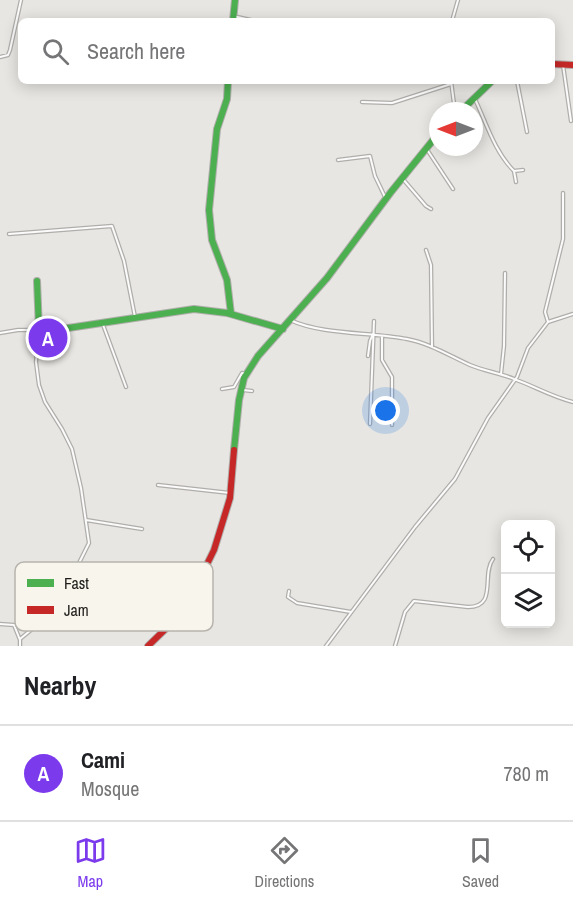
<!DOCTYPE html>
<html lang="en">
<head>
<meta charset="utf-8">
<style>
	body { margin:0; font-family:"Archivo Narrow",sans-serif; background:#f2f2f2; color:#202124 }
	.controls { position:absolute; right:18px; bottom:18px; display:grid; overflow:hidden; border-radius:9px; box-shadow:0 3px 15px #0003 }
	.controls button { width:54px; height:54px; display:grid; place-items:center; padding:0; border:0; border-bottom:2px solid #e0e0e0; background:#fff; color:#202124; font:30px sans-serif }
	.compass { position:absolute; left:429px; top:102px; width:54px; height:54px; border-radius:50%; background:#fff; box-shadow:0 3px 15px #0003; rotate:270deg }
	.you { position:absolute; left:386px; top:411px; width:21px; height:21px; margin:-15px; border:4px solid #fff; border-radius:50%; background:#1a73e8; box-shadow:0 0 0 9px #1a73e833 }
	.badge { display:grid; place-items:center; width:39px; height:39px; border-radius:50%; background:#7c3aed; color:#fff; font-size:20px; font-weight:700 }
	.pin { position:absolute; translate:-50% -50%; border:3px solid #fff; box-shadow:0 2px 6px #0006 }
	.list { margin:0; padding:0; list-style:none }
	h2 { display:flex; justify-content:space-between; align-items:center; height:78px; margin:0; padding:0 24px; font-size:26px }
	h2 small { font-size:20px; font-weight:400; color:#757577 }
	.list li { display:grid; grid-template-columns:39px 1fr auto; gap:18px; align-items:center; box-sizing:border-box; height:96px; padding:0 24px; border-top:2px solid #e0e0e0 }
	.list b { display:block; font-size:22px; white-space:nowrap }
	.list p { margin:0; font-size:20px; white-space:nowrap; color:#757577 }
	.list em { font-size:20px; font-style:normal; color:#757577 }
	.icon { flex:none; width:33px; height:33px; fill:none; stroke:currentColor; stroke-width:2; stroke-linecap:round; stroke-linejoin:round }
	.map { position:relative; flex:none; width:573px; height:646px; overflow:hidden }
	.search { position:absolute; background:#fff; box-shadow:0 3px 15px #0003; left:18px; right:18px; top:18px; height:66px; display:flex; align-items:center; gap:15px; box-sizing:border-box; padding:0 21px; border-radius:9px; color:#757577; font-size:22px }
	.sheet { height:174px; background:#fff }
	nav { display:flex; justify-content:space-around; align-items:center; box-sizing:border-box; height:84px; border-top:2px solid #e0e0e0; background:#fff; font-size:16px; color:#757577 }
	nav a { display:grid; justify-items:center; gap:3px }
	nav .on { color:#7c3aed }
	.map>svg:first-child { display:block }
	.lines { fill:none; stroke-linecap:round; stroke-linejoin:round }
	.street-casing { stroke:#b0aeab; stroke-width:4.5 }
	.fast-casing { stroke:#b0aeab; stroke-width:8 }
	.jam-casing { stroke:#b0aeab; stroke-width:8 }
	.street { stroke:#fcfbfb; stroke-width:2 }
	.fast { stroke:#4caf50; stroke-width:6 }
	.jam { stroke:#c62828; stroke-width:6 }
	.key { fill:#f8f5ed; stroke:#b6b4ad; stroke-width:1.5 }
	.key-label { font-size:16px; fill:#1d1c19 }
</style>
</head>
<body>
<div class="map">
<svg width="573" height="646" viewBox="0 0 573 646">
	<rect width="100%" height="100%" fill="#e8e6e2"/>
	<g class="lines">
		<g class="street-casing">
			<path id="street" d="M233,16L255,21
				M452,21L458,0
				M0,57L8,55L10,50L21,0
				M563,65L571,121
				M451,81L455,111
				M517,81L527,132
				M474,97C486,122 494,151 514,171L523,170
				M362,102L392,103L451,84
				M426,148L453,189
				M338,160L370,156L375,176L386,199
				M514,171L516,182
				M402,178L426,206L431,209
				M9,234L112,226L124,261L135,317
				M426,250L431,265L432,347
				M290,320C322,335 372,332 407,339C429,343 450,356 470,365C484,371 500,373 514,379C534,386 552,397 573,402
				M102,322L126,387
				M548,322L573,314
				M0,333L18,330H39L36,362L39,385L45,402L62,429L72,449L81,488L89,543L75,571L70,593L63,598L49,600L42,621L20,639V646
				M382,336V360L392,377V425
				M368,356L370,341L372,336
				M501,374L504,346L505,273
				M222,389L234,387L242,373L246,374
				M243,390L252,391
				M370,424L374,321
				M158,485L230,493
				M86,520L142,529
				M289,591L288,597L297,603L351,612
				M0,624L14,625L20,640
				M326,646L415,527L455,479L488,418L517,377L528,348L548,322L545,312L563,239V193
				M395,646L405,612L414,601L468,607C498,607 481,575 493,559"/>
		</g>
		<g class="fast-casing">
			<path id="fast" d="M233,21L235,0
				M228,81L227,99L217,129L209,210L212,240L227,280L231,314
				M461,111L492,81
				M37,281L39,330H55L194,309L227,313L283,329
				M234,450L239,400L244,378L258,356L327,278L391,192L438,134"/>
		</g>
		<g class="jam-casing">
			<path id="jam" d="M552,64L573,65
				M148,646L184,611L214,550L230,498L234,450"/>
		</g>
		<use href="#street" class="street"/>
		<use href="#fast" class="fast"/>
		<use href="#jam" class="jam"/>
	</g>
	<rect x="15" y="562" width="198" height="69" rx="9" class="key"/>
	<rect x="27" y="579" width="27" height="8" fill="#4caf50"/>
	<rect x="27" y="606" width="27" height="8" fill="#c62828"/>
	<g class="key-label">
		<text x="64" y="589">Fast</text>
		<text x="64" y="616">Jam</text>
	</g>
</svg>
<div class="controls">
<button><svg class="icon" aria-label="locate" viewBox="0 0 24 24"><circle cx="12" cy="12" r="6"/><path d="M12 2v4M12 18v4M2 12h4M18 12h4"/></svg></button>
<button><svg class="icon" aria-label="layers" viewBox="0 0 24 24"><path d="M12 4l9 5-9 5-9-5zM3 14l9 5 9-5"/></svg></button>
</div>
<svg class="compass" viewBox="-18 -18 36 36"><path d="M0-13l5 13h-10z" fill="#e53935"/><path d="M0 13l5-13h-10z" fill="#757577"/></svg>
<div class="you"></div>
<div class="pin badge" style="left:48px;top:338px">A</div>
<div class="search"><svg class="icon" aria-label="search" viewBox="0 0 24 24"><circle cx="10" cy="10" r="6"/><path d="M15 15l6 6"/></svg>Search here</div>
</div>
<section class="sheet">
<h2>Nearby<small></small></h2>
<ul class="list">
<li><span class="badge">A</span><div><b>Cami</b><p>Mosque</p></div><em>780 m</em></li>
</ul>
</section>
<nav>
<a class="on"><svg class="icon" aria-label="map" viewBox="0 0 24 24"><path d="M3 6l6-2 6 2 6-2v14l-6 2-6-2-6 2zM9 4v14M15 6v14"/></svg>Map</a>
<a><svg class="icon" aria-label="directions" viewBox="0 0 24 24"><path d="M12 3l9 9-9 9-9-9zM9 14v-3h6M13 9l2 2-2 2"/></svg>Directions</a>
<a><svg class="icon" aria-label="saved" viewBox="0 0 24 24"><path d="M7 4h10v16l-5-4-5 4z"/></svg>Saved</a>
</nav>
</body>
</html>
